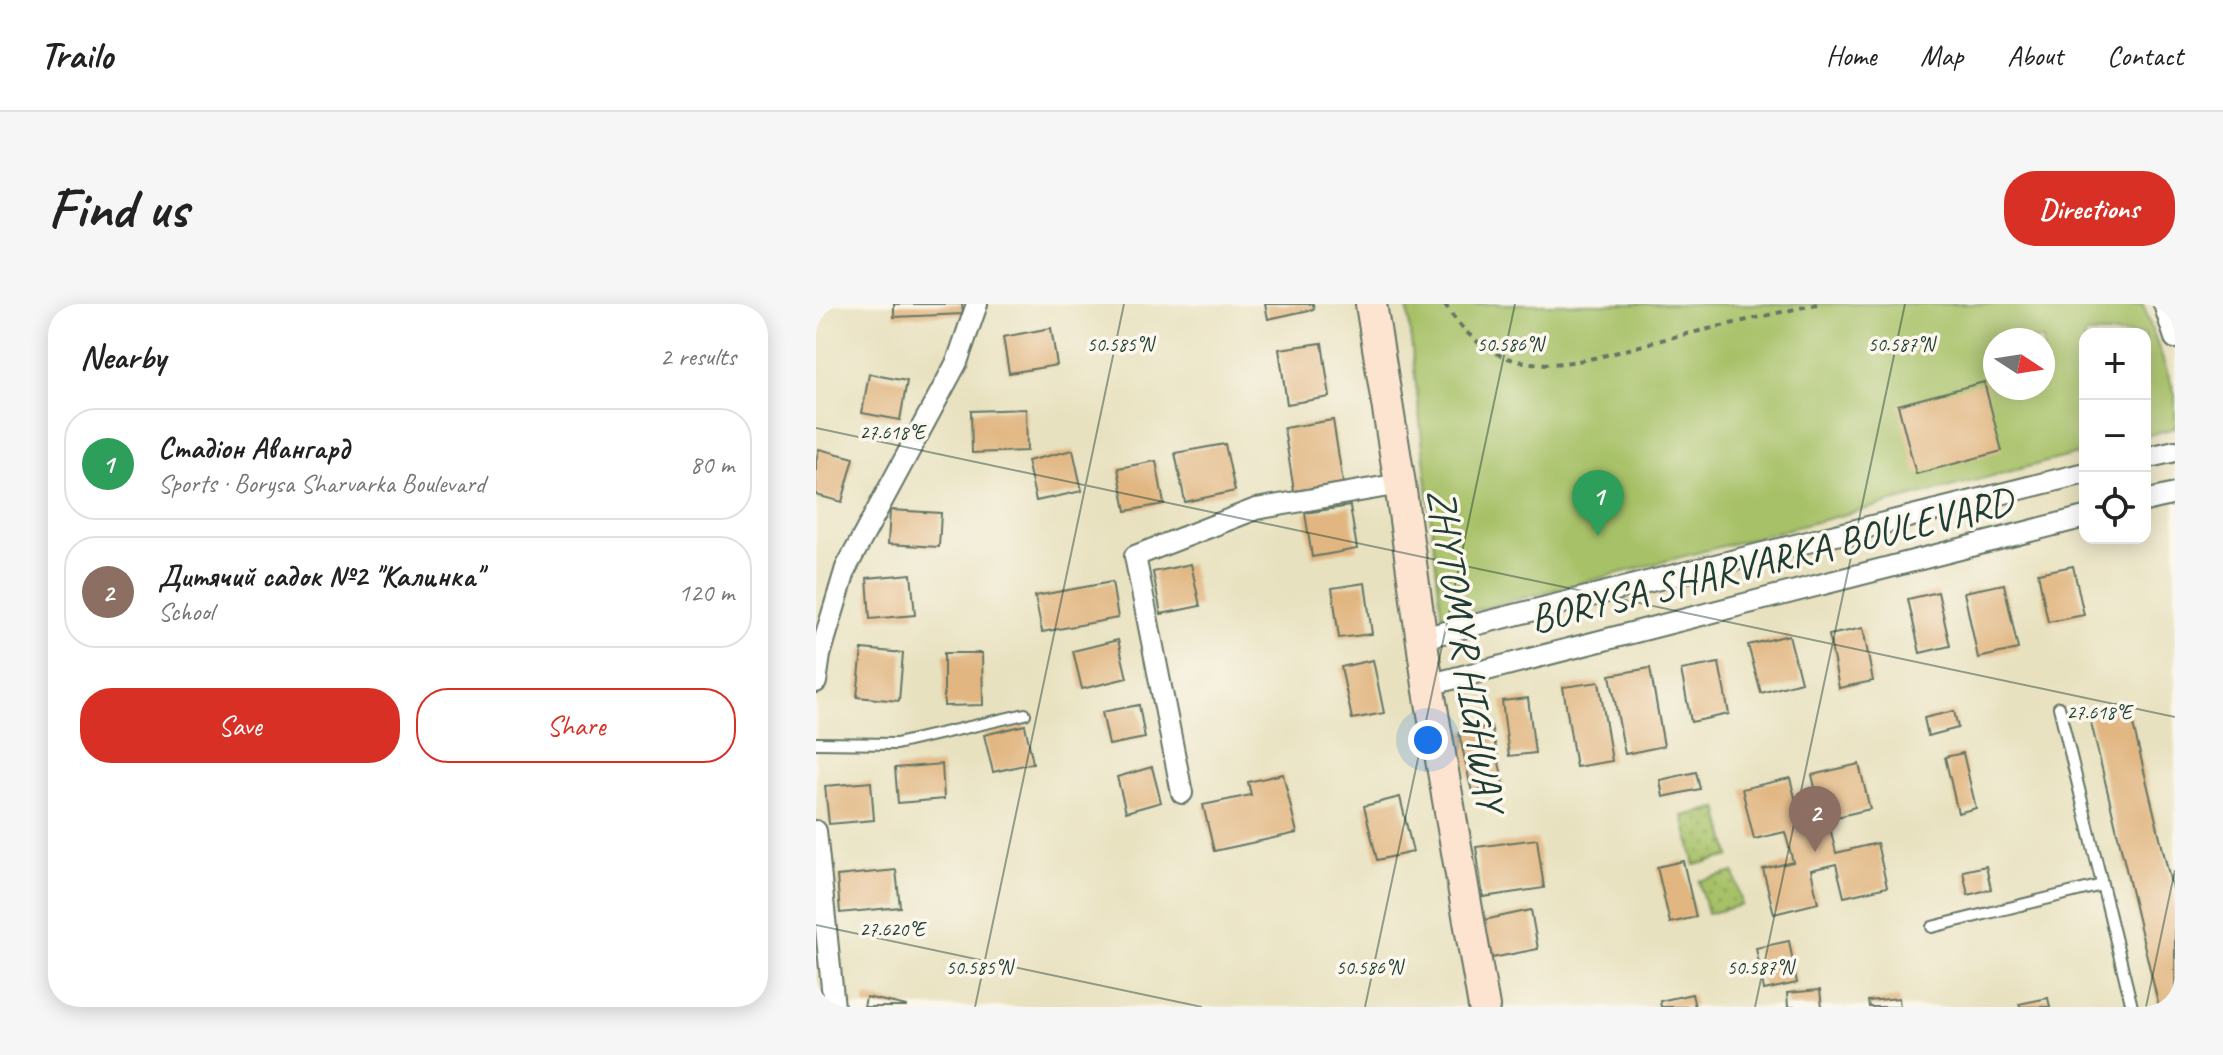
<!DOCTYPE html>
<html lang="en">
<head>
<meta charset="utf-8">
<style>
	body { margin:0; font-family:Caveat,sans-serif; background:#f6f6f6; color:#222 }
	.controls { position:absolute; right:24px; top:24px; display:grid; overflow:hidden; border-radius:16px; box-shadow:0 4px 20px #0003 }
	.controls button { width:72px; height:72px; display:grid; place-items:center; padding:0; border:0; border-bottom:2px solid #e0e0e0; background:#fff; color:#222; font:40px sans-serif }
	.compass { position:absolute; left:1167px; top:24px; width:72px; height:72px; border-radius:50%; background:#fff; box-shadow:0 4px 20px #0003; rotate:102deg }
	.you { position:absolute; left:612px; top:436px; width:28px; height:28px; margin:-20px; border:6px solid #fff; border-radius:50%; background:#1a73e8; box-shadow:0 0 0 12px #1a73e833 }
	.badge { display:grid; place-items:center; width:52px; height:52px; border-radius:50%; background:#d93025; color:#fff; font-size:26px; font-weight:700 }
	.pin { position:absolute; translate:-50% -66px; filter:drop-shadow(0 2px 4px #0008) }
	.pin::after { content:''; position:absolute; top:42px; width:28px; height:24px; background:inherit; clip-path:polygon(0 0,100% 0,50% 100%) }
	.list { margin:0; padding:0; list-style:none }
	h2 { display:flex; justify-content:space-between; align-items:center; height:104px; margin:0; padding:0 32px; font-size:34px }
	h2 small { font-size:26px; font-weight:400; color:#767676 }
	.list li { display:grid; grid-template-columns:52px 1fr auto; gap:24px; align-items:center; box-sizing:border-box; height:112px; margin:0 16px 16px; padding:0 16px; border:2px solid #e0e0e0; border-radius:32px }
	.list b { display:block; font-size:30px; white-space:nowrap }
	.list p { margin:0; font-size:26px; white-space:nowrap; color:#767676 }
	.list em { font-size:26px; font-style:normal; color:#767676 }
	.actions { display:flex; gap:16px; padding:24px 32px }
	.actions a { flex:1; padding:18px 0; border:2px solid #d93025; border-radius:32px; text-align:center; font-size:28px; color:#d93025 }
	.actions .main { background:#d93025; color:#fff }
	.icon { flex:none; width:44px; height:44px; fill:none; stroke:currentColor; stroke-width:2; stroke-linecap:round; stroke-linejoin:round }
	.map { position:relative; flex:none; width:1359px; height:703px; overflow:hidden; border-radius:32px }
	header { display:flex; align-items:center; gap:48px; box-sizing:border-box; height:112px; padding:0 40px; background:#fff; border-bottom:2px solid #e0e0e0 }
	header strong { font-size:38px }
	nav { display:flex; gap:44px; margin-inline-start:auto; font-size:28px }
	.intro { display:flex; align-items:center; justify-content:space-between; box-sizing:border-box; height:192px; padding:0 48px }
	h1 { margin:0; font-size:56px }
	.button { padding:20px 36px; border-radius:32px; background:#d93025; color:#fff; font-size:28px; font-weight:700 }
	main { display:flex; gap:48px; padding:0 48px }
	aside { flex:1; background:#fff; border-radius:32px; box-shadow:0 4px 20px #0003 }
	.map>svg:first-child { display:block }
	.park { fill:url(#park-dots); stroke:#637f4e; stroke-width:2 }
	.pitch { fill:#a7c167; stroke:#637f4e; stroke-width:2; fill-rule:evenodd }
	.building { fill:#e1b681 }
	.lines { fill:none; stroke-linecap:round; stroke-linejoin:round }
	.lane-casing { stroke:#657665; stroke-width:14 }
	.street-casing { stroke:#657665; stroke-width:24 }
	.secondary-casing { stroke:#657665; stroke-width:34 }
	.path { stroke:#657665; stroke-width:4; stroke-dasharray:6 6; stroke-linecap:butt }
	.lane { stroke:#fff; stroke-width:10 }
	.street { stroke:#fff; stroke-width:20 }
	.secondary { stroke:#fde4d1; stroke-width:30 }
	.ticks { fill:none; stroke:#1f3d34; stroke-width:2; stroke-opacity:0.45 }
	.labels { text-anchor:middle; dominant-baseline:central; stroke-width:7; stroke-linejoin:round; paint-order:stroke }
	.street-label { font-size:40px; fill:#1f3d34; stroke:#fbf7ec }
	.ticks-label { font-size:20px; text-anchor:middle; fill:#1f3d34; stroke:#fbf7ec; stroke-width:7; stroke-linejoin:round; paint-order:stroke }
</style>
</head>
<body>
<header>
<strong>Trailo</strong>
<nav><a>Home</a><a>Map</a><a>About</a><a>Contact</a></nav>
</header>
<div class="intro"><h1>Find us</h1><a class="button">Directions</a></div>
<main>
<aside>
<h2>Nearby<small>2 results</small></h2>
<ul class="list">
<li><span class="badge" style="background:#2e9e5b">1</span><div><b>Стадіон Авангард</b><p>Sports · Borysa Sharvarka Boulevard</p></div><em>80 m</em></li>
<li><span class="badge" style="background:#8d6e63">2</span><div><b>Дитячий садок №2 &quot;Калинка&quot;</b><p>School</p></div><em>120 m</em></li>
</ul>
<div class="actions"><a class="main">Save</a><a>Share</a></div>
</aside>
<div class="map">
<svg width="1359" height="703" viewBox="0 0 1359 703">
	<defs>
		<pattern id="park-dots" width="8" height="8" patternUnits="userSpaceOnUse" patternTransform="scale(2)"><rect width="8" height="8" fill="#a7c167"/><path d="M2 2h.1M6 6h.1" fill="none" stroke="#879e56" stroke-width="1.8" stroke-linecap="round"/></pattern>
	</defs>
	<rect width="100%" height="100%" fill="#fbf7ec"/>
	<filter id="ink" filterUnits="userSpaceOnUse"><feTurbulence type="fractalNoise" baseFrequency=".0125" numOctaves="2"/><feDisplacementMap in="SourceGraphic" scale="16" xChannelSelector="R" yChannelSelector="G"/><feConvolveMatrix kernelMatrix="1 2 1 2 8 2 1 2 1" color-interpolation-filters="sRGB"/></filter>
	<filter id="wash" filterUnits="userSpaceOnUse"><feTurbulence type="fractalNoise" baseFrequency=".006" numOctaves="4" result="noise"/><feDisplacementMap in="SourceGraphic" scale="32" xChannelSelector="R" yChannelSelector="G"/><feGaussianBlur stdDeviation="1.8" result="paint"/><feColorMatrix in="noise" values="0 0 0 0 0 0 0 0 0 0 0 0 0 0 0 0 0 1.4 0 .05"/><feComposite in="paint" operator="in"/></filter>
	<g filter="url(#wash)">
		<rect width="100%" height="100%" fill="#e8e1bf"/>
		<path class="park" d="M902,504L914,552L879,561L867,512Z
			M918,568L926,601L891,610L883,577Z"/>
		<path class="pitch" d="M591,0H1327L1359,90V124L1329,132V30H1269V148L626,315ZM1179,36H1227V84H1179Z"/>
		<g id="blocks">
			<path class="building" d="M78,0H146L147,10L78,13Z
				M449,0H497L498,5L452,15Z
				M235,24L241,61L193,69L187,33Z
				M506,39L514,93L471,100L463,45Z
				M53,70L91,77L84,116L46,109Z
				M1168,78L1186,147L1100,170L1082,101Z
				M210,105L211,147L156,149L155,107Z
				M517,116L527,179L478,187L468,124Z
				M409,140L419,187L369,198L359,149Z
				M3,145L38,154L26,198L0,191V157Z
				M257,146L266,187L220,197L211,157Z
				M340,157L348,200L310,207L302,164Z
				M534,202L541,245L496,253L489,209Z
				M74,206L125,209L123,243L72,240Z
				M375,260L384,302L345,310L337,268Z
				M1257,262L1268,311L1232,318L1222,269Z
				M95,270L99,311L54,315L51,274Z
				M296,278L302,314L226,328L219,292Z
				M549,279L556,330L523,334L516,284Z
				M1188,280L1202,345L1162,354L1148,288Z
				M1122,288L1134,342L1104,349L1092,295Z
				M1047,324L1057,377L1023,384L1013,331Z
				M973,331L985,378L945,389L932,341Z
				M302,336L311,374L266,385L257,347Z
				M46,345L87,349L83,397L41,393Z
				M128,349H166L167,401L128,402Z
				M557,356L568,409L536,415L525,363Z
				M903,359L913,410L875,418L865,366Z
				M834,364L848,442L809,450L794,371Z
				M783,378L796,457L760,463L747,383Z
				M712,394L719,449L693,452L686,397Z
				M1312,400L1359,596V703H1343L1273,410Z
				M323,401L329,434L293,441L286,408Z
				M1138,407L1142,424L1112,432L1108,414Z
				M209,421L217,459L177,468L168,431Z
				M675,422L688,481L656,488L643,429Z
				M1147,449L1160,504L1142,509L1129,453Z
				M126,460L128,495L82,499L79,464Z
				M1043,460L1054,505L1012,515L1020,549L1061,539L1071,583L1028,593L1020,560L995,566L1002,599L958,610L947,565L977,558L969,528L938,535L926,485L974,474L983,509L1004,504L996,471Z
				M336,463L345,498L310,508L301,473Z
				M880,468L884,485L847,493L844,476Z
				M467,470L481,529L398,547L387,501L435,491L432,478Z
				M55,478L58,516L13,520L9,482Z
				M584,493L597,548L561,556L548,502Z
				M721,535L728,584L667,593L660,543Z
				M867,557L880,613L854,619L841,563Z
				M1170,562L1175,585L1152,591L1147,567Z
				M80,566L84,603L24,609L21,572Z
				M715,606L722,645L676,654L668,616Z
				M973,637L981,679L948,686L940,644Z
				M1004,686L1006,703H972L971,689Z
				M876,690L879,703H845L844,697Z
				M50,693L91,702V703H48Z
				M1083,694L1084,703H1053L1052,697Z
				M1232,694L1234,703H1204L1203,700Z"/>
		</g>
	</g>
	<g filter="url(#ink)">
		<use href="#blocks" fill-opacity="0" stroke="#657665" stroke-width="2"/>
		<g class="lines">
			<g class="lane-casing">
				<path id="lane" d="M1243,403L1316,703
					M0,439L80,440L209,410
					M1116,623L1286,581"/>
			</g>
			<g class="street-casing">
				<path id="street" d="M1348,0L1359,34
					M1329,154L1359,147
					M1329,197L1359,190
					M606,334L1269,169
					M0,378L4,351L30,264L141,58L161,0
					M612,381L1269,213
					M366,489L319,252L440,205L584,180
					M0,527L18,703"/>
			</g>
			<g class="secondary-casing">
				<path id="secondary" d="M555,0L584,180L612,381L668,703"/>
			</g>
			<path class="path" d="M629,0C644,26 668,48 698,56C747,69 805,46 853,34C902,23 952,11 1001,0"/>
			<use href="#lane" class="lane"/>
			<use href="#street" class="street"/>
			<use href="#secondary" class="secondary"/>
		</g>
	</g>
	<path class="ticks" d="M0,124L1359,413M0,621L386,703M159,703L308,0M549,703L699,0M939,703L1089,0M1330,703L1359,566"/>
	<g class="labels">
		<g class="street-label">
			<text transform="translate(955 256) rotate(-14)">BORYSA SHARVARKA BOULEVARD</text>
			<text transform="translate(650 346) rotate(81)">ZHYTOMYR HIGHWAY</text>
		</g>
	</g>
	<g class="ticks-label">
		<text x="304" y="47">50.585°N</text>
		<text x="694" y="47">50.586°N</text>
		<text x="1085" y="47">50.587°N</text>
		<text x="76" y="135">27.618°E</text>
		<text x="1283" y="415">27.618°E</text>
		<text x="76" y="632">27.620°E</text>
		<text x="163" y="670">50.585°N</text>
		<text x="553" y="670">50.586°N</text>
		<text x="944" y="670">50.587°N</text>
	</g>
</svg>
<div class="controls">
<button>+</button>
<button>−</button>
<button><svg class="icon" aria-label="locate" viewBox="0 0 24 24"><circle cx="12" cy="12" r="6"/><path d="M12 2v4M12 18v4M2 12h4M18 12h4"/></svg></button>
</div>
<svg class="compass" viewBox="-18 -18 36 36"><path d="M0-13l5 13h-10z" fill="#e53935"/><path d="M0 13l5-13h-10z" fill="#767676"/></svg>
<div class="you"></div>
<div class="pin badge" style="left:782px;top:232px;background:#2e9e5b">1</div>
<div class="pin badge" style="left:999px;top:548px;background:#8d6e63">2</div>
</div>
</main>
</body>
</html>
